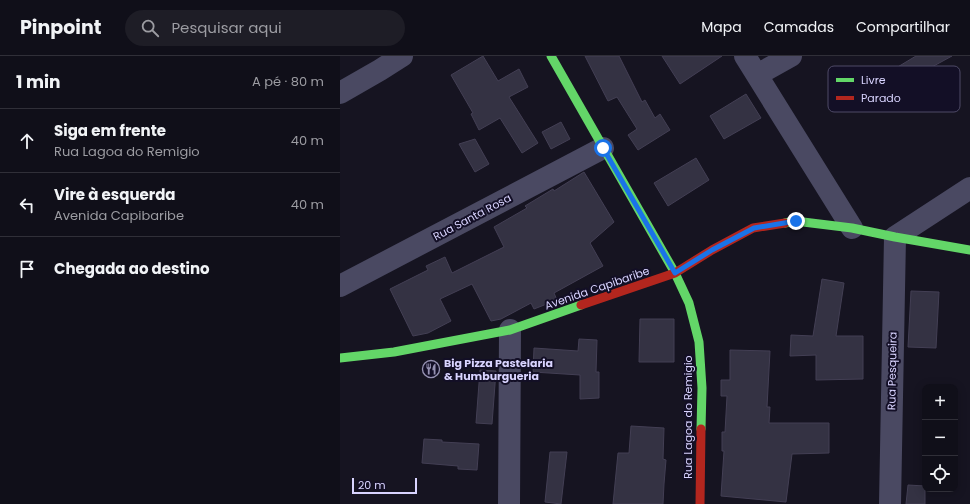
<!DOCTYPE html>
<html lang="pt">
<head>
<meta charset="utf-8">
<style>
	body { margin:0; font-family:Poppins,sans-serif; background:#1e1d26; color:#f1f3f6 }
	.controls { position:absolute; right:12px; bottom:12px; display:grid; overflow:hidden; border-radius:8px; box-shadow:0 2px 10px #0003 }
	.controls button { width:36px; height:36px; display:grid; place-items:center; padding:0; border:0; border-bottom:1px solid #302f38; background:#100f19; color:#f1f3f6; font:20px sans-serif }
	.scale { position:absolute; left:12px; bottom:10px; width:65px; box-sizing:border-box; padding-left:4px; border:2px solid #d9d4ff; border-top:0; font-size:11px; line-height:14px; white-space:nowrap; color:#d9d4ff; -webkit-text-stroke:3px #130f26; paint-order:stroke }
	.stop { position:absolute; width:12px; height:12px; margin:-9px; border:3px solid #1a73e8; border-radius:50%; background:#fff }
	.stop.end { background:#1a73e8; border-color:#fff; box-shadow:0 1px 4px #0008 }
	.list { margin:0; padding:0; list-style:none }
	h2 { display:flex; justify-content:space-between; align-items:center; height:52px; margin:0; padding:0 16px; font-size:17px }
	h2 small { font-size:13px; font-weight:400; color:#9c9ca2 }
	.list li { display:grid; grid-template-columns:26px 1fr auto; gap:12px; align-items:center; box-sizing:border-box; height:64px; padding:0 16px; border-top:1px solid #302f38 }
	.list b { display:block; font-size:15px; white-space:nowrap }
	.list p { margin:0; font-size:13px; white-space:nowrap; color:#9c9ca2 }
	.list em { font-size:13px; font-style:normal; color:#9c9ca2 }
	.icon { flex:none; width:22px; height:22px; fill:none; stroke:currentColor; stroke-width:2; stroke-linecap:round; stroke-linejoin:round }
	.map { position:relative; flex:none; width:630px; height:448px; overflow:hidden }
	header { display:flex; align-items:center; gap:24px; box-sizing:border-box; height:56px; padding:0 20px; background:#100f19; border-bottom:1px solid #302f38 }
	header strong { font-size:19px }
	nav { display:flex; gap:22px; margin-inline-start:auto; font-size:14px }
	.search { width:280px; height:36px; background:#1e1d26; display:flex; align-items:center; gap:10px; box-sizing:border-box; padding:0 14px; border-radius:22px; color:#9c9ca2; font-size:15px }
	main { display:flex }
	aside { flex:1; background:#100f19 }
	.map>svg:first-child { display:block }
	.building { fill:#343243; stroke:#433f54 }
	.lines { fill:none; stroke-linecap:round; stroke-linejoin:round }
	.street { stroke:#4a4962; stroke-width:22 }
	.fast { stroke:#63d668; stroke-width:9 }
	.jam { stroke:#b3261e; stroke-width:9 }
	.route { stroke:#1a73e8; stroke-width:5 }
	.labels { text-anchor:middle; dominant-baseline:central; stroke-width:4; stroke-linejoin:round; paint-order:stroke }
	.street-label { font-size:11px; fill:#d9d4ff; stroke:#130f26 }
	.poi-label { font-size:11px; font-weight:bold; fill:#d9d4ff; stroke:#130f26; text-anchor:start }
	.key { fill:#130f26; stroke:#4e4a67; stroke-width:1 }
	.key-label { font-size:11px; fill:#d9d4ff }
</style>
</head>
<body>
<header>
<strong>Pinpoint</strong>
<div class="search"><svg class="icon" aria-label="search" viewBox="0 0 24 24"><circle cx="10" cy="10" r="6"/><path d="M15 15l6 6"/></svg>Pesquisar aqui</div>
<nav><a>Mapa</a><a>Camadas</a><a>Compartilhar</a></nav>
</header>
<main>
<aside>
<h2>1 min<small>A pé · 80 m</small></h2>
<ul class="list">
<li><svg class="icon" aria-label="ahead" viewBox="0 0 24 24"><path d="M12 20V5M6 11l6-6 6 6"/></svg><div><b>Siga em frente</b><p>Rua Lagoa do Remigio</p></div><em>40 m</em></li>
<li><svg class="icon" aria-label="left" viewBox="0 0 24 24"><path d="M17 20v-9H6M10 6l-5 5 5 5"/></svg><div><b>Vire à esquerda</b><p>Avenida Capibaribe</p></div><em>40 m</em></li>
<li><svg class="icon" aria-label="arrive" viewBox="0 0 24 24"><path d="M6 21V4h12l-3 4 3 4H6"/></svg><div><b>Chegada ao destino</b></div></li>
</ul>
</aside>
<div class="map">
<svg width="630" height="448" viewBox="0 0 630 448">
	<rect width="100%" height="100%" fill="#161421"/>
	<path class="building" d="M143,0L158,25L179,13L188,31L169,41L198,87L182,97L160,62L139,74L131,58L133,57L111,19Z
		M245,0H279L302,46L305,44L315,62L320,58L330,74L298,94L288,79L297,73L277,41L268,45Z
		M322,0H382L340,28Z
		M576,0H612L557,30L546,18Z
		M406,38L421,62L384,83L370,60Z
		M221,66L230,83L211,93L202,76Z
		M135,83L149,108L135,116L119,88Z
		M356,102L369,124L328,150L314,127Z
		M244,116L274,166L250,187L263,210L214,237L217,244L194,253L191,247L161,263L151,265L132,228L100,243L111,265L88,277L73,280L50,233L88,214L86,210L105,201L112,217L164,191L154,171L187,152L185,150L213,133L214,135Z
		M482,223L504,227L496,280H523V323L476,324V299L450,300L451,279L473,280Z
		M571,235L599,236L596,292L568,291Z
		M300,263H334V306H299Z
		M239,283L257,284L256,316H259V342L240,343V319L193,316L194,292L238,295Z
		M390,294L430,295L427,351H430L429,367H489V397L452,398L446,446L381,440L384,395H382V376H385L387,340H381V324H390Z
		M140,314L156,315L152,368L136,367Z
		M291,370L324,372L323,403L326,404L324,428L323,448H273L278,397H289Z
		M84,383L102,384V386L139,388L137,414L118,413V410L82,407Z
		M210,396H227L221,448L205,446Z
		M568,429L585,430V448H566Z"/>
	<g class="lines">
		<path class="street" d="M405,0L512,172
			M417,19L451,0
			M0,37L40,14L62,0
			M0,230L263,92
			M169,448L170,274
			M550,448L555,181L630,132"/>
		<path class="fast" d="M211,0L335,217L349,247L359,286L362,332L361,373
			M445,167L455,165L512,172L555,181L630,194
			M0,302L54,296L170,274L241,249"/>
		<path class="jam" d="M241,249L335,217L372,194L413,172L445,167
			M360,448L361,373"/>
	</g>
	<g class="lines">
		<path class="route" d="M263,92L335,217L372,194L414,172L456,165"/>
	</g>
	<defs>
		<g id="restaurant-ring" transform="scale(0.9)"><circle r="9.5" fill="#130f26" stroke="#9591b1" stroke-width="1.5"/><path d="M-5-6h1v4h1v-4h1v4h1v-4h1v5L-1.5 .5V6h-2V.5L-5-1ZM5-6V6H3V1.5H1.5Q1.5-4 5-6Z" fill="#9591b1"/></g>
	</defs>
	<g fill-rule="evenodd">
		<use href="#restaurant-ring" x="91" y="313"/>
	</g>
	<g class="labels">
		<g class="street-label">
			<text transform="translate(132 161) rotate(-28)">Rua Santa Rosa</text>
			<text transform="translate(257 232) rotate(-19)">Avenida Capibaribe</text>
			<text transform="translate(552 315) rotate(-89)">Rua Pesqueira</text>
			<text transform="translate(348 361) rotate(-90)">Rua Lagoa do Remigio</text>
		</g>
		<g class="poi-label">
			<text x="104" y="307">Big Pizza Pastelaria<tspan x="104" dy="13">&amp; Humburgueria</tspan></text>
		</g>
	</g>
	<rect x="488" y="10" width="132" height="46" rx="6" class="key"/>
	<rect x="496" y="22" width="18" height="4" fill="#63d668"/>
	<rect x="496" y="40" width="18" height="4" fill="#b3261e"/>
	<g class="key-label">
		<text x="521" y="28">Livre</text>
		<text x="521" y="46">Parado</text>
	</g>
</svg>
<div class="controls">
<button>+</button>
<button>−</button>
<button><svg class="icon" aria-label="locate" viewBox="0 0 24 24"><circle cx="12" cy="12" r="6"/><path d="M12 2v4M12 18v4M2 12h4M18 12h4"/></svg></button>
</div>
<div class="scale">20 m</div>
<div class="stop" style="left:263px;top:92px"></div>
<div class="stop end" style="left:456px;top:165px"></div>
</div>
</main>
</body>
</html>
